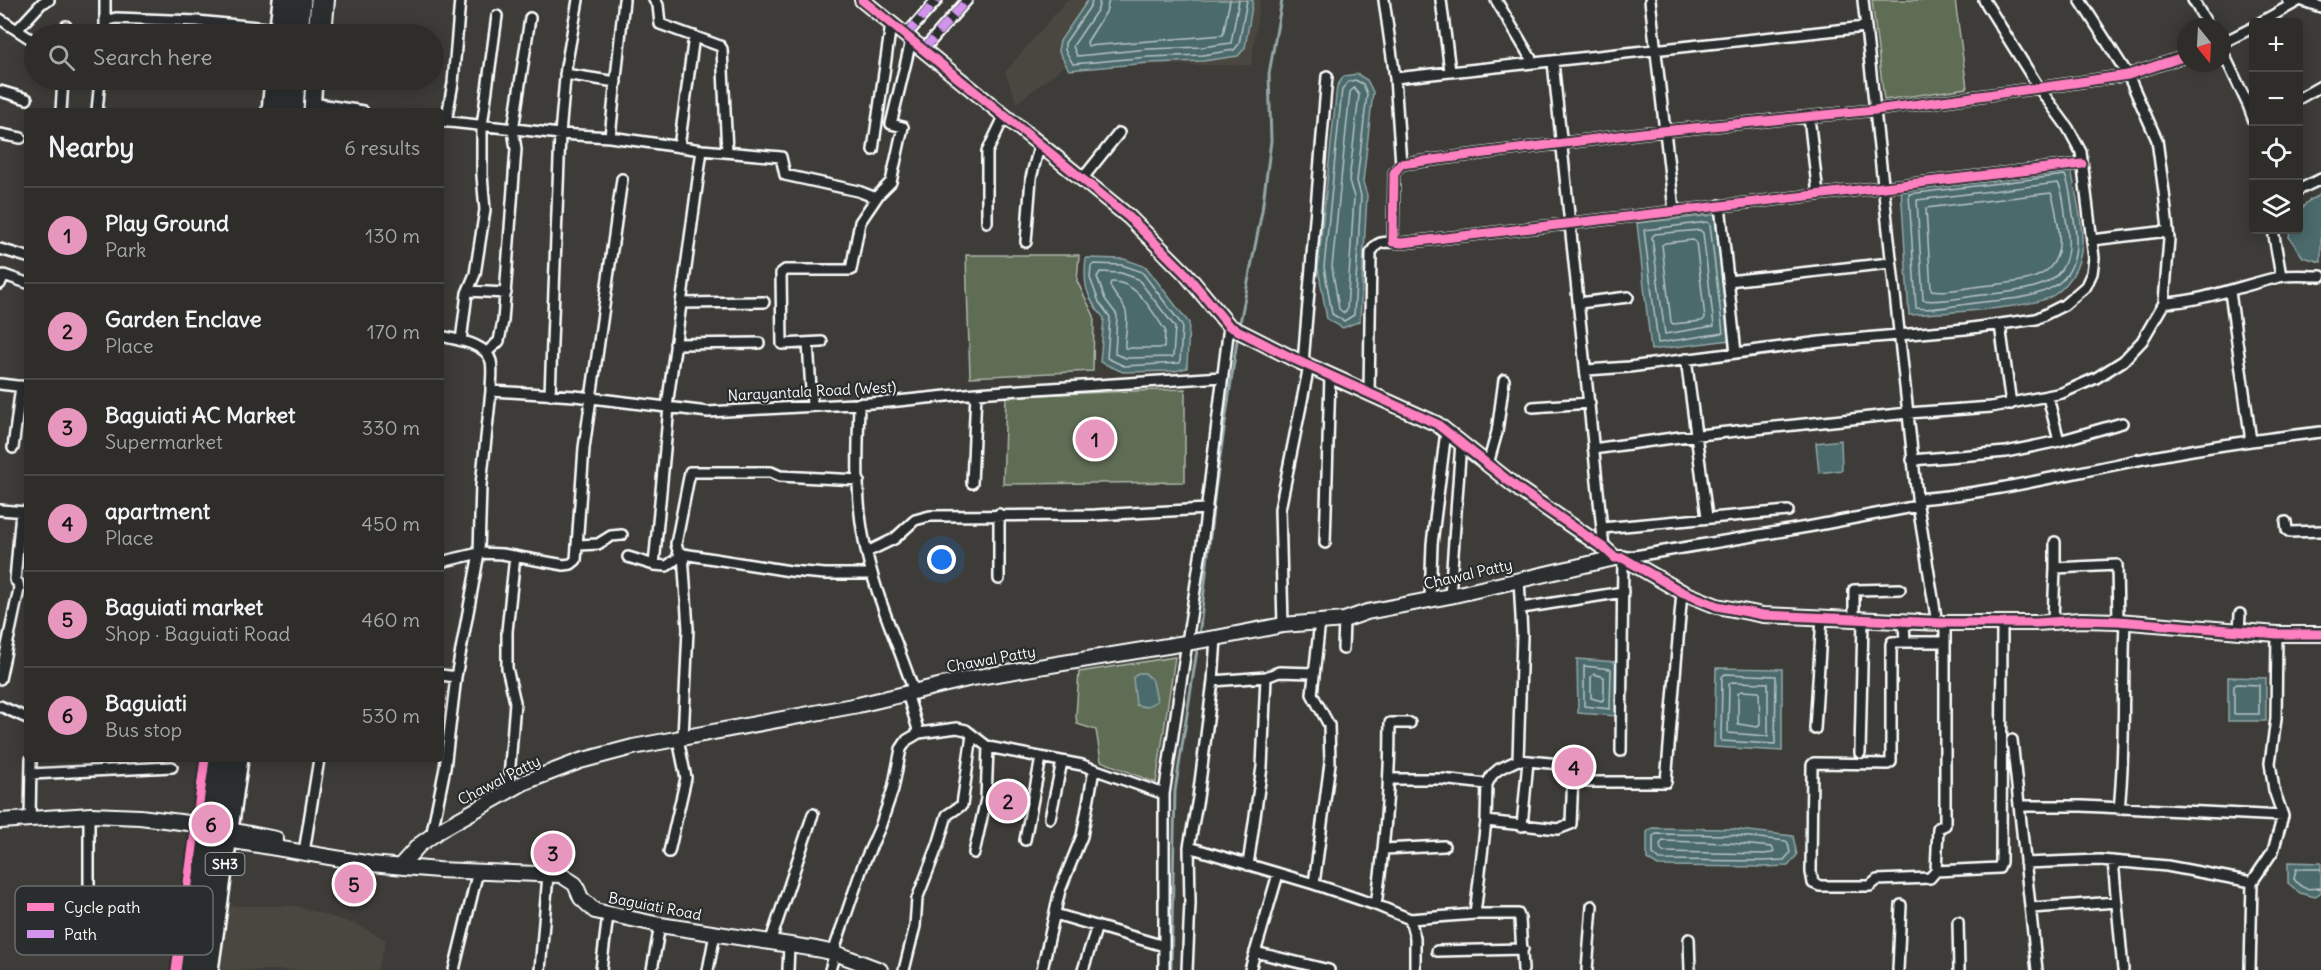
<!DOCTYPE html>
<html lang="en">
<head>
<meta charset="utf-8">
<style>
	body { margin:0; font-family:Delius,sans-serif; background:#3a3936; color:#f1f3f6 }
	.controls { position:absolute; right:18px; top:18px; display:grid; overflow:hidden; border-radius:6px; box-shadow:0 3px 15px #0003 }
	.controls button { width:54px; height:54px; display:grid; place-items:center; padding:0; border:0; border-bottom:2px solid #494947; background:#2e2d2a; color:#f1f3f6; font:30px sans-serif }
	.compass { position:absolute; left:2177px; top:18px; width:54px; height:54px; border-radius:50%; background:#2e2d2a; box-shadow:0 3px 15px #0003; rotate:162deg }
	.you { position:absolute; left:942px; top:560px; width:21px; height:21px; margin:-15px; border:4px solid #fff; border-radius:50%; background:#1a73e8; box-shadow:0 0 0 9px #1a73e833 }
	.badge { display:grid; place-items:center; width:39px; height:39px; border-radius:50%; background:#e797bd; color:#111; font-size:20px; font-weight:700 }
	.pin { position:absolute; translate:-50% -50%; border:3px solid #fff; box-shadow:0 2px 6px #0006 }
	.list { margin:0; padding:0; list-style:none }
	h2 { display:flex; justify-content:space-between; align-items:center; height:78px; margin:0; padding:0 24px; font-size:26px }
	h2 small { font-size:20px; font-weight:400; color:#a7a8a8 }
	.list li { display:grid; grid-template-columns:39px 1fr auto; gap:18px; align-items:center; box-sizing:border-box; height:96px; padding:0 24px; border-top:2px solid #494947 }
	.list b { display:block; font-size:22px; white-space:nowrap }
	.list p { margin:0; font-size:20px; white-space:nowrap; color:#a7a8a8 }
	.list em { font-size:20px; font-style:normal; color:#a7a8a8 }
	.icon { flex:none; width:33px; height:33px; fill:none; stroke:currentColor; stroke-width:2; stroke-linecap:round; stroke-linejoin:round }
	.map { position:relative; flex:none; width:2321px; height:970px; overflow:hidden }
	.search { position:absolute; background:#2e2d2a; box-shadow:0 3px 15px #0003; left:24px; top:24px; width:420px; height:66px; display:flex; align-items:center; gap:15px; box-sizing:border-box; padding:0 21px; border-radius:33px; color:#a7a8a8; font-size:22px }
	.panel { position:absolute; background:#2e2d2a; box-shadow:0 3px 15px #0003; left:24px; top:108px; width:420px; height:654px; border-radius:6px }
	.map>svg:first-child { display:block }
	.built { fill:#4a473f }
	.green { fill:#5e6d55; stroke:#aeb6aa; stroke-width:1.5 }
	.water { fill:#4b6a6c; stroke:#93a6a7; stroke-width:1.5 }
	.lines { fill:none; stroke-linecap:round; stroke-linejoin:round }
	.shore { stroke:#b7c3c4; stroke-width:1.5 }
	.stream { stroke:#93a6a7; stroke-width:3 }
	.street-casing { stroke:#fff; stroke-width:14 }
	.secondary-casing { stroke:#fff; stroke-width:18 }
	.primary-casing { stroke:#fff; stroke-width:20 }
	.street { stroke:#2a2d2e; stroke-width:9 }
	.secondary { stroke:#2a2d2e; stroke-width:14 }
	.primary { stroke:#2a2d2e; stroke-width:15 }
	.quiet { stroke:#d193ec; stroke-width:8; stroke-dasharray:15 8; stroke-linecap:butt }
	.cycleway-casing { stroke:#2a2d2e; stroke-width:13 }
	.cycleway { stroke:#ff80c0; stroke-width:9 }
	.labels { text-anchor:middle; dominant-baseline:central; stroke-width:4.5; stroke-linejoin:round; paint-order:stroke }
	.shield { fill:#2a2d2e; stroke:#bfc0c0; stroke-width:1.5 }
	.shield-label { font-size:14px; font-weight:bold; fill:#fff }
	.street-label { font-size:15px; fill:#fff; stroke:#2a2d2e }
	.key { fill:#2a2d2e; stroke:#6a6c6d; stroke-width:1.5 }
	.key-label { font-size:16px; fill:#fff }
</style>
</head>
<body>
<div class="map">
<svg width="2321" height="970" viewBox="0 0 2321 970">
	<rect width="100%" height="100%" fill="#3d3c38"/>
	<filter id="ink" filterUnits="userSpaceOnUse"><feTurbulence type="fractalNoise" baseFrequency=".0167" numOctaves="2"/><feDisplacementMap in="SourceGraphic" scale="12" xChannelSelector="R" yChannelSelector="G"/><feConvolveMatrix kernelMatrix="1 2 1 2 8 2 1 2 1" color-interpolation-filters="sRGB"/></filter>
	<g filter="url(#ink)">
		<path class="built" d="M1067,0H1260L1251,65H1065L1017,103L1005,72Z
			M227,906H296L358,925L386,940L378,970H216Z"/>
		<path class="green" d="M1872,0H1955L1967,88L1884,100Z
			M966,255H1079L1077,281L1094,316L1093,371L970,377Z
			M1185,389V482L1003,484L1006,396Z
			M1175,657L1156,783L1101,761L1096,730L1077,724L1076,716L1079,672Z"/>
		<path class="water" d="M1088,0H1253L1245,48L1238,56L1203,61L1149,63L1069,70L1058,50L1060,41Z
			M1357,74L1367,80L1373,92L1363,182L1367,195L1360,321L1343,328L1327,319L1318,268L1337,86L1344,76Z
			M2071,168C2075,193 2083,220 2082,245C2080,266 2071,283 2054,295C2035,309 1938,313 1909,315L1901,188Z
			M2321,194V262L2303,257L2289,237L2290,230H2298L2299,212L2307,202Z
			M1715,215L1730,340L1651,350L1637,223Z
			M1086,258L1124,259L1146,267L1189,323L1187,368L1175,371L1123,372L1100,362L1104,318C1086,298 1083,284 1086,258Z
			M1841,440L1842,470L1819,473L1816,443Z
			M1577,659L1617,662V716L1578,713Z
			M1716,668L1782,669V751L1714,747Z
			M1138,673H1145L1153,681L1157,701L1146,707L1136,705L1133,678Z
			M2228,677L2266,678V721H2228Z
			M1652,828L1731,829L1793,836L1797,855L1788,866L1764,867L1658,866L1647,859V832Z
			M2288,862L2321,863V892L2315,897L2300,893L2288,883Z"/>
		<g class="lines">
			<path class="shore" d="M1092,0L1091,5L1065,43V50L1073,64L1148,57L1203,55L1234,50L1239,44L1247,0
				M1100,0L1098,9L1073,46L1077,56L1148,49L1202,47L1231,43L1239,0
				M1109,0L1106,12L1087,42L1088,46L1223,35L1230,0
				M1355,80L1363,84L1367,94L1357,181L1361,196L1354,315L1344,321L1332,314L1324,267L1342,89L1348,82Z
				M1354,88L1359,95L1349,181L1354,197L1347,310L1344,313L1339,309L1332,267L1350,92Z
				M2065,175C2071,188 2071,206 2074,220C2088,297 2032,297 1975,303C1956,305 1934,311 1916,308L1909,194Z
				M2058,183C2064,193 2064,208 2066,219C2079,289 2036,289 1982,295C1964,297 1941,303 1923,300L1917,200Z
				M2051,193C2055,202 2056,215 2058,224C2068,283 2024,281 1981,286C1966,288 1945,293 1931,290L1926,208Z
				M1707,222L1710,224L1723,333L1658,343L1644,230Z
				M1700,230L1703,233L1714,326L1665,334L1652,237L1655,234Z
				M1693,240L1696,242L1705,318L1702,321L1673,324L1671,322L1662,245L1665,243Z
				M1094,264L1122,265L1142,272L1182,325L1180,363L1124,366L1107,358L1110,317L1099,302L1090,278L1091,266Z
				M1100,272L1121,273L1138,279L1175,327L1173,357L1126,358L1115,354L1117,315L1105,299L1097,277Z
				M1111,282C1137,280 1152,312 1165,330L1164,348H1125C1124,336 1130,321 1125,309C1121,300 1113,295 1110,285Z
				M1584,666L1611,669L1610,709L1584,706Z
				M1594,674L1604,677V698L1602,701L1591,698V677Z
				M1725,674L1776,676L1775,744L1721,741L1722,677Z
				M1732,682L1768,683V736L1728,733L1729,684Z
				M2237,684L2259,685V714H2234V686Z
				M1741,691L1759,692L1760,724L1758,727L1738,724V693Z
				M1656,834L1731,835L1786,841L1788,843L1790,853L1784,860L1764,861L1660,860L1653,854V836Z
				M1663,841L1730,843L1772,847L1774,851L1772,853L1764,854L1663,852L1661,850L1660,844Z
				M2321,869H2296L2294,879C2303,891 2308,889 2321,888"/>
			<path class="stream" d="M1239,328L1262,211L1271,141L1269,74L1282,0
				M1199,637L1215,491L1238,334
				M1171,970L1175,791L1198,644"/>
			<g class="street-casing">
				<path id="street" d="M105,0V25
					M654,0L658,5L660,24L720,46L722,49L727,152
					M1384,0L1395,78L1401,164
					M1441,0L1450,71
					M1496,0L1533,62
					M1650,0L1674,210
					M1863,0L1918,506L1937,623
					M2193,0L2209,27
					M2288,0H2300L2321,7
					M0,19L29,38
					M2261,22L2300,0
					M17,30L42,3L49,0
					M66,34V26
					M103,34L108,20L116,18L197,21L278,29
					M905,36L937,0
					M2222,43L2254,27
					M923,50L967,0
					M2222,50L2248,105L2254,121
					M1553,62L1604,548
					M565,74L616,82
					M1395,78L1865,27
					M0,91L27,99
					M2298,99L2321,86
					M319,104L363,111
					M61,111L63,80
					M97,111L100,80
					M1809,117L1818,195
					M441,121L560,134L610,137L702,150L781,157L785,175L858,191L876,198
					M446,122L453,83L460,0
					M0,134L21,138
					M610,137L624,0
					M679,147L694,36
					M873,150L891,24
					M2082,164L1402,243L1393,242L1394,173L1401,164L1642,133L1875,110L2039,88L2128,75L2186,56
					M1083,178L1119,133
					M2298,190L2321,179
					M1720,205L1736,353
					M987,222V152L1005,115
					M2273,230L2281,276
					M2092,240L2168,231
					M1026,242L1031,178L1040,143
					M0,249L27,257
					M1728,281L1890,263
					M0,284L4,275L27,283
					M468,291L506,293
					M2230,292L2251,441
					M681,303L764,302
					M1579,303L1628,297
					M2164,303C2204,301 2240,286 2279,277C2292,274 2307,276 2321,276
					M2000,325L2011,404
					M441,336C457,340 486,343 491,361C493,370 491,382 491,391L575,396L708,412L888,402L976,393L1222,377
					M461,341L467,293L475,274L485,210L482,175V126L497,16
					M822,342L782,344L781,273L785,270H851L860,222L879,194L891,182L903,127L891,124L911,41
					M808,343L812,406
					M675,344L759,343
					M487,352L499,341L503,321L516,149L513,130L530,18
					M1686,359L1707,517
					M1303,363L1327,76
					M1587,370L1629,367L1820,342L1965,329L2036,319L2064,305L2086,286L2092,273L2094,258L2081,152L2068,128L2039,88L1984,0
					M0,384L25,387
					M1369,394L1371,253C1376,242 1382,242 1393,242
					M550,395L560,134L566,67L578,0
					M2048,397L2059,441L2122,423
					M859,403C858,448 855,496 864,540C874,594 897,640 914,692
					M667,407L702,150
					M1533,407L1590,403
					M13,448L21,386
					M1593,449L1680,437L1908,413L1991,407L2062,393L2096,378L2123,361L2142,341L2164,303L2169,239L2164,192L2157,140L2128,75L2080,0
					M1912,460L2006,452L2059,441
					M1488,464L1497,432L1504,380
					M972,483L976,393
					M1917,499C1984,494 2049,478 2114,465C2182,450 2252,440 2321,432
					M0,510L27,512
					M999,514V579
					M2286,522L2287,530L2290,532L2321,531
					M1602,528L1788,511
					M2055,542V568L2117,565L2118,621
					M1325,543L1330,376
					M579,545L598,544L611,536L622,535
					M867,552L894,539L915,520L930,516L1095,515L1207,509
					M628,557L654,565L667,566L683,554L678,551L676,544L690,472H771L780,476L859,480
					M441,562L479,553L502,554L564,565L571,564L576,560L584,448L622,179
					M654,565L669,407
					M1450,596L1461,442
					M1430,600L1432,544L1446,431
					M1522,608L1623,592
					M1854,620V590L1900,589
					M2053,621L2055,568
					M1904,622L1905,642H1892L1891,644V762L1888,764L1814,763L1812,765L1811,872L1813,883L1820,886H1870L1877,880L1930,878L1936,871L1999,868L2001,862L2002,623
					M1283,625L1280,509L1309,366
					M2239,631L2240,614
					M1905,642H1945
					M1343,649L1344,620
					M441,675L456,677
					M0,679L19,589L18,583L15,580L21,512
					M1213,681L1266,677L1279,672L1313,673
					M907,693L919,733
					M0,706L27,718
					M1815,729L1822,617
					M683,738L688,629L683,554L790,571L825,574H872
					M2012,740L2037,970
					M1621,751L1623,558L1813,526L1918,506
					M1860,753L1863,621
					M1518,760L1522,635L1519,579
					M31,774L172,767
					M1390,779H1441L1487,784L1492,775L1499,769L1518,760L1560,764L1587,782H1666L1682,592
					M508,791L515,702L507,668V631L515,556
					M2019,806H2082L2283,816
					M2119,809C2126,746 2122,685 2125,622
					M89,816V941
					M1050,818L1062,762
					M30,819L31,759
					M1486,821L1558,829L1571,824L1573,773
					M1522,826L1528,761
					M431,837L445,768L456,677L479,553L481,485L491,391
					M1025,840L1041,758
					M305,846L319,759
					M1189,847L1314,884L1376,905L1410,919L1475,914L1486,821L1487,784
					M1384,849L1444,846
					M669,852L686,778L678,739
					M974,853L986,799L988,747
					M2113,861L2123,970
					M2025,863L2100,860L2167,866L2252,882L2250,970
					M1248,865L1262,767L1266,677
					M1936,871L1938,828L1945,825V623
					M2252,882L2273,851L2283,816L2274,790L2270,763L2276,719L2277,634
					M1314,884L1330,763L1329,725L1312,694L1320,621
					M1376,905C1385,844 1390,784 1390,723H1410
					M2031,908L2117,902
					M1055,914L1164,946
					M1475,914H1518L1520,919L1523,970
					M1410,919L1415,938V970
					M1958,922L1959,970
					M1689,939L1690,970
					M770,943L813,814
					M1437,951L1523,949
					M1255,952L1329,970
					M833,953L863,865L880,827L893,789L901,749L907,740L919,733L957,728L966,730L988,747L1082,765L1164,794
					M454,970L478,871
					M540,970L548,875
					M601,970L608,915
					M652,970L660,925
					M708,970L715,934
					M788,970L789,946
					M830,970L835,953
					M904,970L915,926L917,899L938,845L947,815L962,805L972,735
					M1042,970L1060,890L1082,836L1094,770
					M1083,970L1097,926
					M1164,970V794L1203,537L1229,326
					M1187,970L1190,903L1189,847L1198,798L1213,681L1216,638
					M1250,970L1278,874
					M1587,970L1592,906
					M1898,970L1901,905"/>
			</g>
			<g class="secondary-casing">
				<path id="secondary" d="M862,0L1129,217L1186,274L1229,326L1296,360L1437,424L1520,490L1604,548L1615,558H1623L1682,592L1717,606L1763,615L1941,623H2036L2081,620L2118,621L2277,634H2321
					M324,34L327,0
					M0,821L91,815L140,817L196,824
					M229,830L276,839
					M228,840L371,864L438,870L561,875L575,884L581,898L595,911L660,925L816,949L835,953L880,970
					M401,865L419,845L440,830L525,782L580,761L633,747L858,705L972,678L1216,638L1283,625L1344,620L1367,612L1450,596L1615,558"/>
			</g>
			<g class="primary-casing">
				<path id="primary" d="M277,34L281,0
					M289,34L292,0
					M300,34L303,0
					M316,34L319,0
					M270,111L273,80
					M284,111L286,80
					M295,111L297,80
					M312,111L314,80
					M184,970L214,759
					M195,970L226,759
					M210,970L240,759"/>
			</g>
			<use href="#street" class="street"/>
			<use href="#secondary" class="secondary"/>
			<use href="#primary" class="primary"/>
			<path class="quiet" d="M905,36L937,0
				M923,50L967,0"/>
			<g class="cycleway-casing">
				<path id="cycleway" d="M862,0L1129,217L1186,274L1229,326L1296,360L1437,424L1520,490L1604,548L1615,558H1623L1682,592L1717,606L1763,615L1941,623H2036L2081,620L2118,621L2277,634H2321
					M2082,164L1402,243L1393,242L1394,173L1401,164L1642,133L1875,110L2039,88L2128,75L2186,56
					M176,970L205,759"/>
			</g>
			<use href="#cycleway" class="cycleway"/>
		</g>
	</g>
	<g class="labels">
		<rect class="shield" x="205.5" y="853" width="39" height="22" rx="4.5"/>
		<g class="shield-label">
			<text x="225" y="864">SH3</text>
		</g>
		<g class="street-label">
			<text transform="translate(812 391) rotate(-3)">Narayantala Road (West)</text>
			<text transform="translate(1468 574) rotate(-13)">Chawal Patty</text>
			<text transform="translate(991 659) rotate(-10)">Chawal Patty</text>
			<text transform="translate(499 780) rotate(-27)">Chawal Patty</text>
			<text transform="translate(655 906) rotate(11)">Baguiati Road</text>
		</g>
	</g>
	<rect x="15" y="886" width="198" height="69" rx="9" class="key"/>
	<rect x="27" y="903" width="27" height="8" fill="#ff80c0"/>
	<rect x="27" y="930" width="27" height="8" fill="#d193ec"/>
	<g class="key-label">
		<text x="64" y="913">Cycle path</text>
		<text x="64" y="940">Path</text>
	</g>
</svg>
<div class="controls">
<button>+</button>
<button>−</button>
<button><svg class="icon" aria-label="locate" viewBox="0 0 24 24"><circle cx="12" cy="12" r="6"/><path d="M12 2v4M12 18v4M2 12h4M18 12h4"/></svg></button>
<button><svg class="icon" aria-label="layers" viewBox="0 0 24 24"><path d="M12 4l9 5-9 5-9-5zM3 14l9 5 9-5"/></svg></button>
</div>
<svg class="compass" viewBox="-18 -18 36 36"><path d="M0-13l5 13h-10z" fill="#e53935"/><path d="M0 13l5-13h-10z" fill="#a7a8a8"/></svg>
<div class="you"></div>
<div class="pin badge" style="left:1095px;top:439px">1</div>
<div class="pin badge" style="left:1008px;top:801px">2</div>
<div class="pin badge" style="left:553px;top:853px">3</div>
<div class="pin badge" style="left:1574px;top:767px">4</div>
<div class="pin badge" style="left:354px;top:884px">5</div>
<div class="pin badge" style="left:211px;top:824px">6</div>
<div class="search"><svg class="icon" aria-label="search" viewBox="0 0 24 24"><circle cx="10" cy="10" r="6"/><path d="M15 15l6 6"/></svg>Search here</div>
<section class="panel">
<h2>Nearby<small>6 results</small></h2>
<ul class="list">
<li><span class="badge">1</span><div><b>Play Ground</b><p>Park</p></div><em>130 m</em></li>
<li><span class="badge">2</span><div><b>Garden Enclave</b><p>Place</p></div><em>170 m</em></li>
<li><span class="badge">3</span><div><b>Baguiati AC Market</b><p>Supermarket</p></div><em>330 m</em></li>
<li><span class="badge">4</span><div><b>apartment</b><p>Place</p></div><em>450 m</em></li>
<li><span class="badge">5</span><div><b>Baguiati market</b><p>Shop · Baguiati Road</p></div><em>460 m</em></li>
<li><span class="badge">6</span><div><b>Baguiati</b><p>Bus stop</p></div><em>530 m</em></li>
</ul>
</section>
</div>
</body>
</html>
